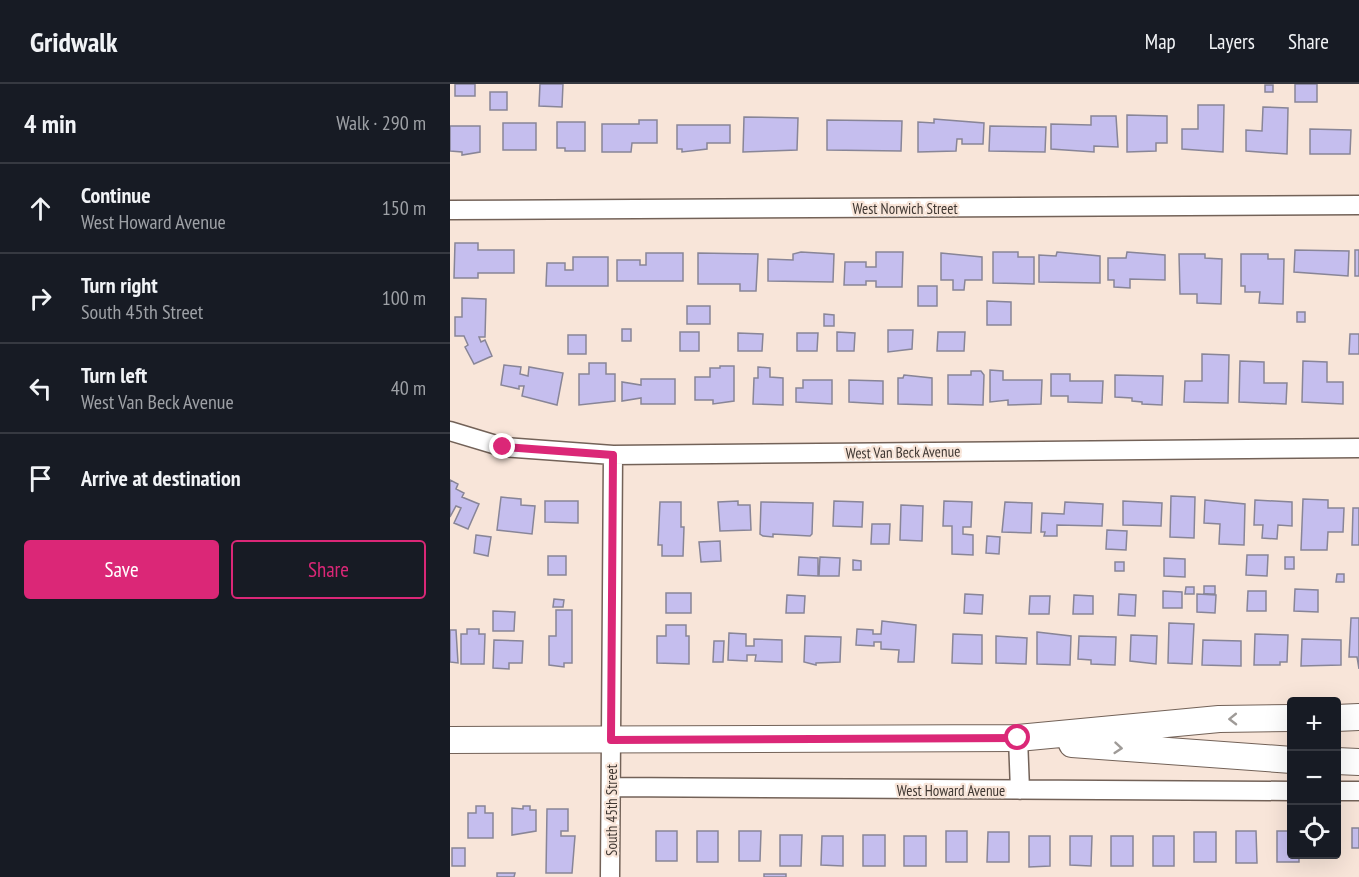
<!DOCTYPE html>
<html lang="en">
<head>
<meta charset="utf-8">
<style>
	body { margin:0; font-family:"PT Sans Narrow",sans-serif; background:#242831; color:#f1f3f6 }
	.controls { position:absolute; right:18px; bottom:18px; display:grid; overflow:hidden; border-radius:6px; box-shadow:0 6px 24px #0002 }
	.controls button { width:54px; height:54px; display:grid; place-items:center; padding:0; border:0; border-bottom:2px solid #363941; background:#171b24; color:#f1f3f6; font:30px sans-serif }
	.stop { position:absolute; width:18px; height:18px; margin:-14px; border:4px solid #db2777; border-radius:50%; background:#fff }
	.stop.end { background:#db2777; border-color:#fff; box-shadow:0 2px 6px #0008 }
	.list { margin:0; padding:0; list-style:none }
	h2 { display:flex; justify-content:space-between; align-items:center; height:78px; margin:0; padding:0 24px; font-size:26px }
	h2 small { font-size:20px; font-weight:400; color:#9ea1a6 }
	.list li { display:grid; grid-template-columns:39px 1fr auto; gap:18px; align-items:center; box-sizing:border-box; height:90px; padding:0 24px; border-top:2px solid #363941 }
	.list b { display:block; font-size:22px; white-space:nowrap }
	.list p { margin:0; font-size:20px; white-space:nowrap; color:#9ea1a6 }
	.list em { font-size:20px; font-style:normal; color:#9ea1a6 }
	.actions { display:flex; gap:12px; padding:18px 24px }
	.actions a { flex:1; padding:14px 0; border:2px solid #db2777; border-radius:6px; text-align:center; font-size:21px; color:#db2777 }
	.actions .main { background:#db2777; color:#fff }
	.icon { flex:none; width:33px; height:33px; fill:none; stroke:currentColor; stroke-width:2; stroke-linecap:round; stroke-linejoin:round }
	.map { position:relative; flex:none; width:909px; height:793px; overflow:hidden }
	header { display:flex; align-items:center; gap:36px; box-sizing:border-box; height:84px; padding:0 30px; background:#171b24; border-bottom:2px solid #363941 }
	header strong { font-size:28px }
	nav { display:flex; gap:33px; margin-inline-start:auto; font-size:21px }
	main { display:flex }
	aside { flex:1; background:#171b24 }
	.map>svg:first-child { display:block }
	.building { fill:#c5beee; stroke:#888597; stroke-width:1.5 }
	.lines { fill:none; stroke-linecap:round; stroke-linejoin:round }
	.street-casing { stroke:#736258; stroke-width:21 }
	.secondary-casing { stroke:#736258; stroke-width:28 }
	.street { stroke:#fff; stroke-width:18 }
	.secondary { stroke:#fff; stroke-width:26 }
	.oneway { stroke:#9f9b98 }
	.route { stroke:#db2777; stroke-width:8 }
	.labels { text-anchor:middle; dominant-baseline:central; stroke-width:4.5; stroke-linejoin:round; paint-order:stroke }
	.street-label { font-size:15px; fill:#3f3732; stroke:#f8e5d9 }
</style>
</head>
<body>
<header>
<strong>Gridwalk</strong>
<nav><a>Map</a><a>Layers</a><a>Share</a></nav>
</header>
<main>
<aside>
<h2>4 min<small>Walk · 290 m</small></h2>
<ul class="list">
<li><svg class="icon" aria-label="ahead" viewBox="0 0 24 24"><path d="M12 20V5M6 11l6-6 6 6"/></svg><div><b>Continue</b><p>West Howard Avenue</p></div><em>150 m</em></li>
<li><svg class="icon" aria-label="right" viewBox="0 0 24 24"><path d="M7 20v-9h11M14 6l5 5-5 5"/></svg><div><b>Turn right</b><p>South 45th Street</p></div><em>100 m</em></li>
<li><svg class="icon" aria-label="left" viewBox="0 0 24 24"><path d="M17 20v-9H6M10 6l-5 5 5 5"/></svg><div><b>Turn left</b><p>West Van Beck Avenue</p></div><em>40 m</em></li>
<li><svg class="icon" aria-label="arrive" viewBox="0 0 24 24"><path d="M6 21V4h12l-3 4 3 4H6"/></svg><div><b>Arrive at destination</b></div></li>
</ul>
<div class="actions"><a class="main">Save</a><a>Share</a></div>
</aside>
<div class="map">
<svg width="909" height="793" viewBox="0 0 909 793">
	<rect width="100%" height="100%" fill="#f8e5d9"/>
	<path class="building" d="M5,0H25V12H5Z
		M90,0H113L112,23L89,22Z
		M845,0H867V18H845Z
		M815,1H823V8H815Z
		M40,8H57V26H40Z
		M748,21H774L773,68L732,65V45H748Z
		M813,23L838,24L837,70L796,67V46L812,47Z
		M677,31L717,32V59H706V67L677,68Z
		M641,32H666L668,63L644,62V68L601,65V40L641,41Z
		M294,33L348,34L347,66L293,68Z
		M484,35L534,39L533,60H512V55H507L506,67L468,68V38L484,39Z
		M189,36H207V59H182L181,68H152V40H189Z
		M377,36L452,37L451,67L377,66Z
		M107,38H135V67H115V64H107Z
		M53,39H86V66H53Z
		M227,41H280V59H257V65L232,68V65H227Z
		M0,42H30V68L12,71V68L0,67Z
		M540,42L596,43L595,68L539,67Z
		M860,45L901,46L900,70H860Z
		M5,159H28V166H64V189H28V194H4Z
		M845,166L899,167L898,192L844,188Z
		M905,166H909V192H905Z
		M351,168L384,170L383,198L318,197V175L343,176V170Z
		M426,168H453L452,203H426V197H416V201H394L395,178H416V183H426Z
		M543,168H568V173H584V200L543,199Z
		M607,168L650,172V199L589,198V171L606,172Z
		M677,168L715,171V196L680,195V204L664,203V196H658V174H676Z
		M196,169H233V197H167V176H190V181H196Z
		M248,169L308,170L306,207H290V200H248Z
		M491,169L532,173V196H515L514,206H503V196H491Z
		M729,170H755V174L772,175L771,220L747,219V210H730Z
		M791,170H818V175H834L833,220L809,219L810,208H795V202H791Z
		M123,173H158V202H96L97,179H115V186H123Z
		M468,202H487V222H468Z
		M12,214L36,215L35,253H29L31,258L35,256L42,272L24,280L15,263L18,261L14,252H5V233H12Z
		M537,217L561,218V241H537Z
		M237,222H260V240H237Z
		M847,228H855V238H847Z
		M374,230L384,231V242H374Z
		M172,245H181V257H172Z
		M438,246H463L462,265L438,268Z
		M230,248H249V267H230Z
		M387,248L405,249L404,267H387Z
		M488,248H515L514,267H487Z
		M288,249L313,250L312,267H288Z
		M347,249H368L367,267H347Z
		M900,250H909V270H899Z
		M118,251H136V270H118Z
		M752,270L779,271L778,319L734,318L735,297H752Z
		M790,277L814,278V299H837L836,320L789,318Z
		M853,277L877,278V298H893V320L852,318Z
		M139,279H156V290H165V317L129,321V290H139Z
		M54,281L71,283L70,290L78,292L79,283L113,289L107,321L72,312L74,302H69V305L51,301Z
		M270,282H284V317L263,320V316H245V293H260V284H270Z
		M308,283L320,284V293L333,294V321L303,320L304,294H308Z
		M540,286L553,287V296H592L591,320L558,321V316L540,318Z
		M521,287H531L534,291L533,321L498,320V291H521Z
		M601,290H620V297H653L652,319L618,318V312H601Z
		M454,291L482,294V321L448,320V294H453Z
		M665,291L713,292L712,321L692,320V318L682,317V314L665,313Z
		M191,295H225V320H191V314L172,317V298L191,301Z
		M353,296H382V320L346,318V304H353Z
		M399,296L433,297V320L399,318Z
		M0,396L8,400L6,405L14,409L12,413L29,420L18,445L4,439L11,424L6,422L0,433Z
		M721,412L745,413L744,454L720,453Z
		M51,413L71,415V421L85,422L82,450L47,446Z
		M853,415L878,416V424H894L893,448H878L877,466H851Z
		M755,416L795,420L794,461L769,460L770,440L754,439Z
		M805,416L842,418V442L828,441L827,455L812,454L813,441H804Z
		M95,417H128V439L95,438Z
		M288,417V421H300L301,446L270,447L268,418Z
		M384,417L413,418L412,443L383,442Z
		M494,417L522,418L521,443H513V450L523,451V471L502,470V442H493Z
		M673,417L712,419L711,442L673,441Z
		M210,418H231V443H234L233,472H212V461H208Z
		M311,418L363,419L362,450L360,452L323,450V453L313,452L310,450Z
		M555,418L582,419L581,449L552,448Z
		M615,418L653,420L652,442L607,441V452H594L595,448H591L592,429L614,430Z
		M451,421L473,422L472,457L450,456Z
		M903,424H909V461H902Z
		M422,440H440L439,460H421Z
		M657,446L677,447L676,466L656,465Z
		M26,451L41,453L38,472L24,469Z
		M537,452L550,453L549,470L536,469Z
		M270,457L271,477L251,478L249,458Z
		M797,471H818L817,492L796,491Z
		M98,472H116V491H98Z
		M349,473L368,474V492L348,491Z
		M370,473L390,474L389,492H369Z
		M835,473H844V485H835Z
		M714,474L735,475V493L714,492Z
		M403,476L411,477V486H403Z
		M665,478H674V487H665Z
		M887,490H894V498H886Z
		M754,502H765V510H754Z
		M736,503H744V510H735Z
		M845,505L868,506V528L844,527Z
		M713,507L732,508V524H713Z
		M798,507H816V527H797Z
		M216,509H241V529H216Z
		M515,510L533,511L532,530L514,529Z
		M669,510L686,511L685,532L668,531Z
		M747,510L766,511L765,529L747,528Z
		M337,511L355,512L354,529H336Z
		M624,511L643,512V530H623Z
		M580,512H600L599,530H579Z
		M104,515L114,516L113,523H103Z
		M106,526H122V579H114V583L99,581V552H106Z
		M43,527L65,528L64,547H43Z
		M901,534H909V585L907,573H899Z
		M432,537L466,541L464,578H448L449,566L431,565V558H424V562L406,561L407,545L423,546V550H431Z
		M719,539L744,540L742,580L718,579Z
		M216,541H236V552H239V580L207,579V552H216Z
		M17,545H29V550H35L34,580H11V550H17Z
		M0,546H6L8,579L0,578Z
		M587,548L621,552L620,581L587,580Z
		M279,549L296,550V562H304V555L332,556V578L305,577L306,571H297V577L278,576Z
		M503,550L532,551V580L502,579Z
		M805,550L838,551L837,578H830V581H804Z
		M681,551L707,552L706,580L680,577Z
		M355,552L391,553L390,578L366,579V581L354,578Z
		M546,552L577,554L576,580L546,579Z
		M629,552L666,553L665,581L641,580V576L628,575Z
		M852,555L891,556V581L851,582Z
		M44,556L73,557L72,579H59V585L43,584Z
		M753,556L791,557V582L752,581Z
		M264,557H274L273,578H263Z
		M26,722H35V729H43V754H18V729H26Z
		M73,722H80V726H86V747L62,751V724L73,725Z
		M97,725H118V747H111V752H125L122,789H96Z
		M902,744H909V764H902Z
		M206,747H227V777H206Z
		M247,747H268V778H247Z
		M289,747H311L310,777H289Z
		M496,747H517V778H496Z
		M786,747H806L807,779H786Z
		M827,747H842V770H849V778H827Z
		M538,748H559V778H537Z
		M744,748H766V778H744Z
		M330,751H352L351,782H330Z
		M413,751H435V782H413Z
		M372,752H393V782L371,781Z
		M454,752H476V782H454Z
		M579,752H600V782L579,783Z
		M620,752H642L641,782L620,781Z
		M661,752H683V782H661Z
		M703,752H724V782H703Z
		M2,764H15V782H2Z
		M47,789H65L64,793H47Z
		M314,790H336V793H314Z"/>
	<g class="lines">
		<g class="street-casing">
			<path id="street" d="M0,126L909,121
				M0,347L53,363L163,371L909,364
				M568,654L570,706
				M161,703L842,707
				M886,707H909
				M160,793L163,371"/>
		</g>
		<g class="secondary-casing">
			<path id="secondary" d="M886,634L909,633
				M0,656L568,654L769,635L842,634
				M622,660L842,676
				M886,677L909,678"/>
		</g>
		<use href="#street" class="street"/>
		<use href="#secondary" class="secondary"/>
	</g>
	<defs><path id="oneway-chevron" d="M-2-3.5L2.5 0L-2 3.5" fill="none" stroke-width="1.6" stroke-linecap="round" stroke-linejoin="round" transform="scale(1.5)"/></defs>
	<g class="oneway">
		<use href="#oneway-chevron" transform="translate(783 635) rotate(179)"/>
		<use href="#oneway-chevron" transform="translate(668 664) rotate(5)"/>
	</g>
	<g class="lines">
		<path class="route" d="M53,363L163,371L161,656L568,654"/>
	</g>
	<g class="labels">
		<g class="street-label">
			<text x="455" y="124">West Norwich Street</text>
			<text transform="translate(453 368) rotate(-1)">West Van Beck Avenue</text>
			<text x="501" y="706">West Howard Avenue</text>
			<text transform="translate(161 726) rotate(-90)">South 45th Street</text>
		</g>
	</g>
</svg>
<div class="controls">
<button>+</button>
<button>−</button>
<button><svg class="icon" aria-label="locate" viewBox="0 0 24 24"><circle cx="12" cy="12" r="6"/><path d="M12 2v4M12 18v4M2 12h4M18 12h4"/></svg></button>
</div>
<div class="stop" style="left:568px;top:654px"></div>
<div class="stop end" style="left:53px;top:363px"></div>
</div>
</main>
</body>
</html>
